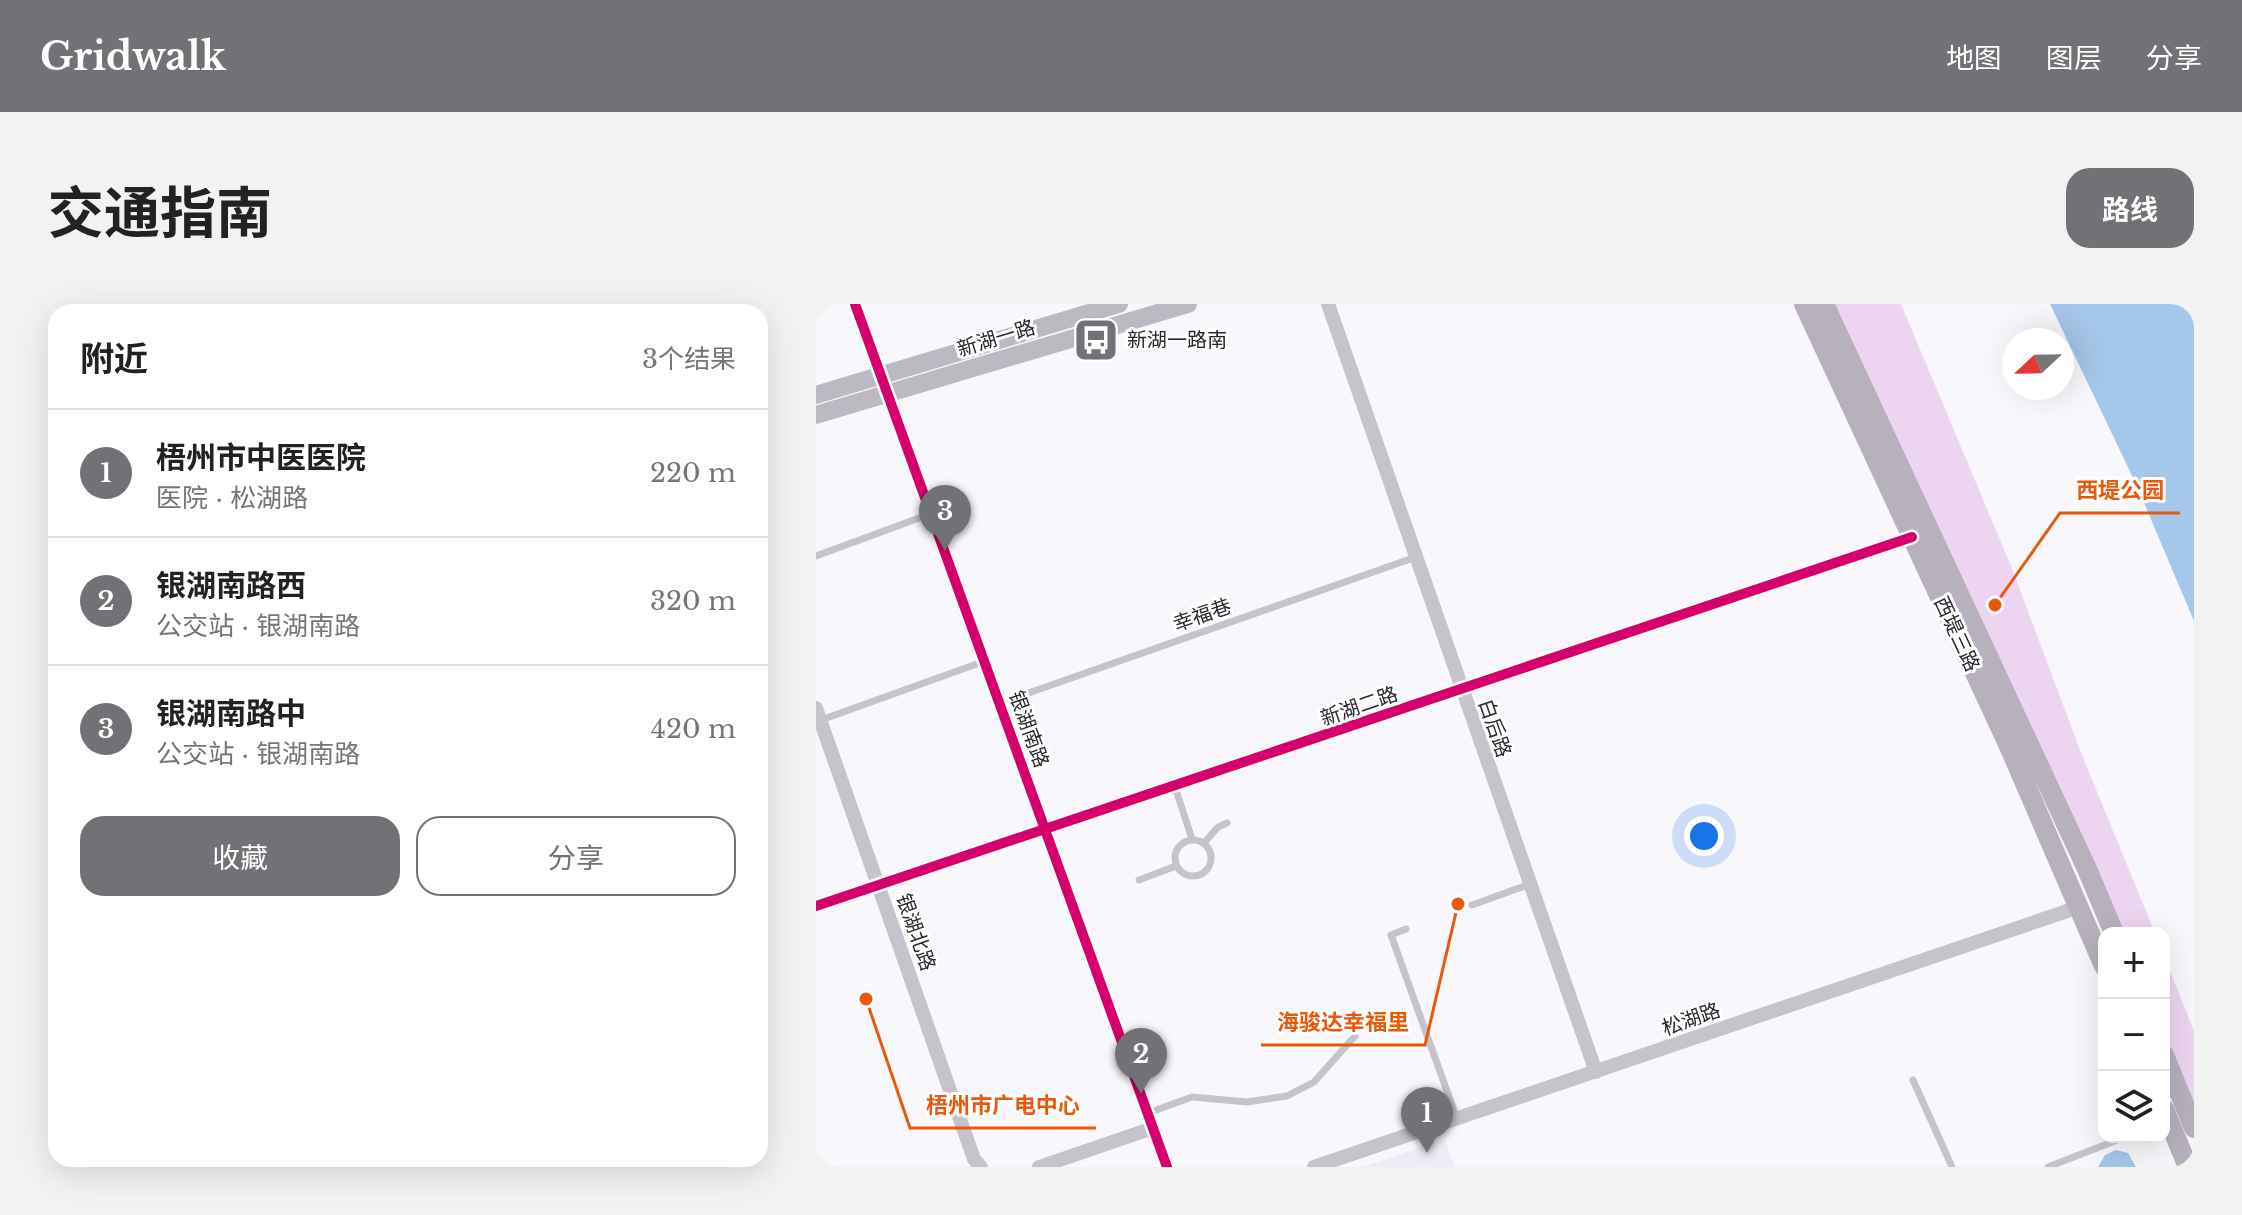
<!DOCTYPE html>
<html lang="zh">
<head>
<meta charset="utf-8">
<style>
	body { margin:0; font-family:"Libre Baskerville","Noto Sans SC",serif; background:#f2f2f2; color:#222 }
	.controls { position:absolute; right:24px; bottom:24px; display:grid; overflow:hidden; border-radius:16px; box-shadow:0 8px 32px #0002 }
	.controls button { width:72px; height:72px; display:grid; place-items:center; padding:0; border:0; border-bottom:2px solid #e0e0e0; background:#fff; color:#222; font:40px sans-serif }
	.compass { position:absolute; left:1186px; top:24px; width:72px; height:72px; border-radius:50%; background:#fff; box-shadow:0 8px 32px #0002; rotate:248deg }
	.you { position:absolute; left:888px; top:532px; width:28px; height:28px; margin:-20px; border:6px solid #fff; border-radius:50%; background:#1a73e8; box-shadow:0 0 0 12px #1a73e833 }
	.badge { display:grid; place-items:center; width:52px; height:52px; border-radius:50%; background:#717176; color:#fff; font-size:26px; font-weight:700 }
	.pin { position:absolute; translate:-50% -66px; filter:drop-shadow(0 2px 4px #0008) }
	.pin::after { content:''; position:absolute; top:42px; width:28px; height:24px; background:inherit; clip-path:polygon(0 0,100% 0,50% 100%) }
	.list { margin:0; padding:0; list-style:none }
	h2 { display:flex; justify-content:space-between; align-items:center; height:104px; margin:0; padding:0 32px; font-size:34px }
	h2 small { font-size:26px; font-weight:400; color:#767676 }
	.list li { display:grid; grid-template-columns:52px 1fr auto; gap:24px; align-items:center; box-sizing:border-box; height:128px; padding:0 32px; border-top:2px solid #e0e0e0 }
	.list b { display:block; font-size:30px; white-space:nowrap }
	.list p { margin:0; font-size:26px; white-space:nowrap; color:#767676 }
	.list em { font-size:26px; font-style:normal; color:#767676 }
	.actions { display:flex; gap:16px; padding:24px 32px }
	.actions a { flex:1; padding:18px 0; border:2px solid #717176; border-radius:24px; text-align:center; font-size:28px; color:#717176 }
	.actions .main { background:#717176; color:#fff }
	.icon { flex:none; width:44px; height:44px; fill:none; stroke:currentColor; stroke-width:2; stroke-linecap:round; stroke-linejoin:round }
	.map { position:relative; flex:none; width:1378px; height:863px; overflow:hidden; border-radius:24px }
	header { display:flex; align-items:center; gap:48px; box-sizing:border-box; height:112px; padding:0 40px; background:#717176; color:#fff }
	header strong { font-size:38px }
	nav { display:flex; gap:44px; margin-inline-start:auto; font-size:28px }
	.intro { display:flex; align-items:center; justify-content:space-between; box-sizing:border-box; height:192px; padding:0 48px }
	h1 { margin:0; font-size:56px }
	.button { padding:20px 36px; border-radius:24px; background:#717176; color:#fff; font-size:28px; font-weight:700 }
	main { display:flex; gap:48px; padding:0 48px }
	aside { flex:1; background:#fff; border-radius:24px; box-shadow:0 8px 32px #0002 }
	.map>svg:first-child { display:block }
	.built { fill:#ededf9 }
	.green { fill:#edd4f0 }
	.water { fill:#a5c7e9 }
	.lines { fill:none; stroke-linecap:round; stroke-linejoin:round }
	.lane { stroke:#c7c3cc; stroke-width:7 }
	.street { stroke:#c7c3cc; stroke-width:14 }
	.secondary { stroke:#bdb9c3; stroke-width:18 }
	.primary { stroke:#b6b1bc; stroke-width:20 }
	.cycleway-casing { stroke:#fff; stroke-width:15 }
	.cycleway { stroke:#d6006c; stroke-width:10 }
	.labels { text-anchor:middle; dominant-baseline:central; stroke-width:6; stroke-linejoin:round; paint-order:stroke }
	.street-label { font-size:20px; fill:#28282e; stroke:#fff }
	.poi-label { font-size:20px; fill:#28282e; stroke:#fff; text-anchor:start }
	.leader { fill:none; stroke:#e8590c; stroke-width:3 }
	.callout-dot { fill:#e8590c; stroke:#fff; stroke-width:3 }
	.callout-label { font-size:22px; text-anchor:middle; font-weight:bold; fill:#e8590c; stroke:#fff; stroke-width:6; stroke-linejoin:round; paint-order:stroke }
</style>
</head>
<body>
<header>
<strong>Gridwalk</strong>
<nav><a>地图</a><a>图层</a><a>分享</a></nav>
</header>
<div class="intro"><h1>交通指南</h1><a class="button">路线</a></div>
<main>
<aside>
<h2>附近<small>3个结果</small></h2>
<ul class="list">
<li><span class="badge">1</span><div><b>梧州市中医医院</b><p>医院 · 松湖路</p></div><em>220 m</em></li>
<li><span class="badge">2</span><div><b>银湖南路西</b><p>公交站 · 银湖南路</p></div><em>320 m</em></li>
<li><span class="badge">3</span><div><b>银湖南路中</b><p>公交站 · 银湖南路</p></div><em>420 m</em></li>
</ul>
<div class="actions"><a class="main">收藏</a><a>分享</a></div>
</aside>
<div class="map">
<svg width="1378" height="863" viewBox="0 0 1378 863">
	<rect width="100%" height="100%" fill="#f8f8fc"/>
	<path class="built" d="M629,835L639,863H546Z"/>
	<path class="green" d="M1008,0H1085L1195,262L1266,451L1339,629H1298Z
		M1348,652L1378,727V824L1348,751Z"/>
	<path class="water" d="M1234,0H1378V317L1320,180Z
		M1300,846L1312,849L1320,863H1282L1289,851Z"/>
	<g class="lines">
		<path class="lane" d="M0,252L114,210
			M184,399L600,253
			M5,416L169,357
			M359,483L376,535
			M359 554a18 18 0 1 1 36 0a18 18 0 1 1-36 0Z
			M388,539L402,523L411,519
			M323,576L360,562
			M656,601L714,580
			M590,625L575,631L641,815
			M1097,776L1136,863
			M332,809L376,793L431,798L471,792L498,778L539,732
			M1232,863L1309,833"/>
		<path class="street" d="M39,0L351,863
			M512,0L780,768
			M0,404L158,855L165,863
			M0,602L1096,233
			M223,863L337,824
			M498,863L1263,603"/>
		<path class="secondary" d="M0,91L303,0
			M0,111L372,0"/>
		<path class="primary" d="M988,0L1192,440L1288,662
			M1008,0L1271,565L1298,629
			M1348,751L1378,824
			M1348,805L1372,863"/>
		<g class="cycleway-casing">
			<path id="cycleway" d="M39,0L351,863
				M0,602L1096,233"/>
		</g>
		<use href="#cycleway" class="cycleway"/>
	</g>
	<defs>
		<g id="bus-square" transform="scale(2.3)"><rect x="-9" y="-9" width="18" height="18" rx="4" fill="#717176" stroke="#fff"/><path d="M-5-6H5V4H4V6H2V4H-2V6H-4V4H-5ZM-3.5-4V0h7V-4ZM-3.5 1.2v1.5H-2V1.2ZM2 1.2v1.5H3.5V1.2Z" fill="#fff"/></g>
	</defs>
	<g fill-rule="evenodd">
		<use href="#bus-square" x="280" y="36"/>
	</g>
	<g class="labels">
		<g class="street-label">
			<text transform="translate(180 34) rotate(-17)">新湖一路</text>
			<text transform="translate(386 311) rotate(-19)">幸福巷</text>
			<text transform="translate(1141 330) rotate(65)">西堤三路</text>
			<text transform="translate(543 402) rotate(-19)">新湖二路</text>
			<text transform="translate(679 424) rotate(71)">白后路</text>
			<text transform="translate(213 425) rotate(70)">银湖南路</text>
			<text transform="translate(100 628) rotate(71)">银湖北路</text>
			<text transform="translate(875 715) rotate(-19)">松湖路</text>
		</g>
		<g class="poi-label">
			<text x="311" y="36">新湖一路南</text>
		</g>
	</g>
	<path class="leader" d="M1179 301L1244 209H1364M642 600L609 741H445M50 695L94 824H280"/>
	<g class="callout-dot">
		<circle cx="1179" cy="301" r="8"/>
		<circle cx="642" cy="600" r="8"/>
		<circle cx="50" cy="695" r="8"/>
	</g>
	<g class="callout-label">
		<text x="1304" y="194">西堤公园</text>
		<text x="527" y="726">海骏达幸福里</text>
		<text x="187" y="809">梧州市广电中心</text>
	</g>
</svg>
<div class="controls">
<button>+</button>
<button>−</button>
<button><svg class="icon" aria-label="layers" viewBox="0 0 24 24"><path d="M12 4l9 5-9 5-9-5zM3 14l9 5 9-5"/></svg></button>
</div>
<svg class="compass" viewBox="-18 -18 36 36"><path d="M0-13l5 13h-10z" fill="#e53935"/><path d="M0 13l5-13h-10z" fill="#767676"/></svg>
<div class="you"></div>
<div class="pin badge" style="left:611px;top:849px">1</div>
<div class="pin badge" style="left:325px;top:790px">2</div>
<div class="pin badge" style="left:129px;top:247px">3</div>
</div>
</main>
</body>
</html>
